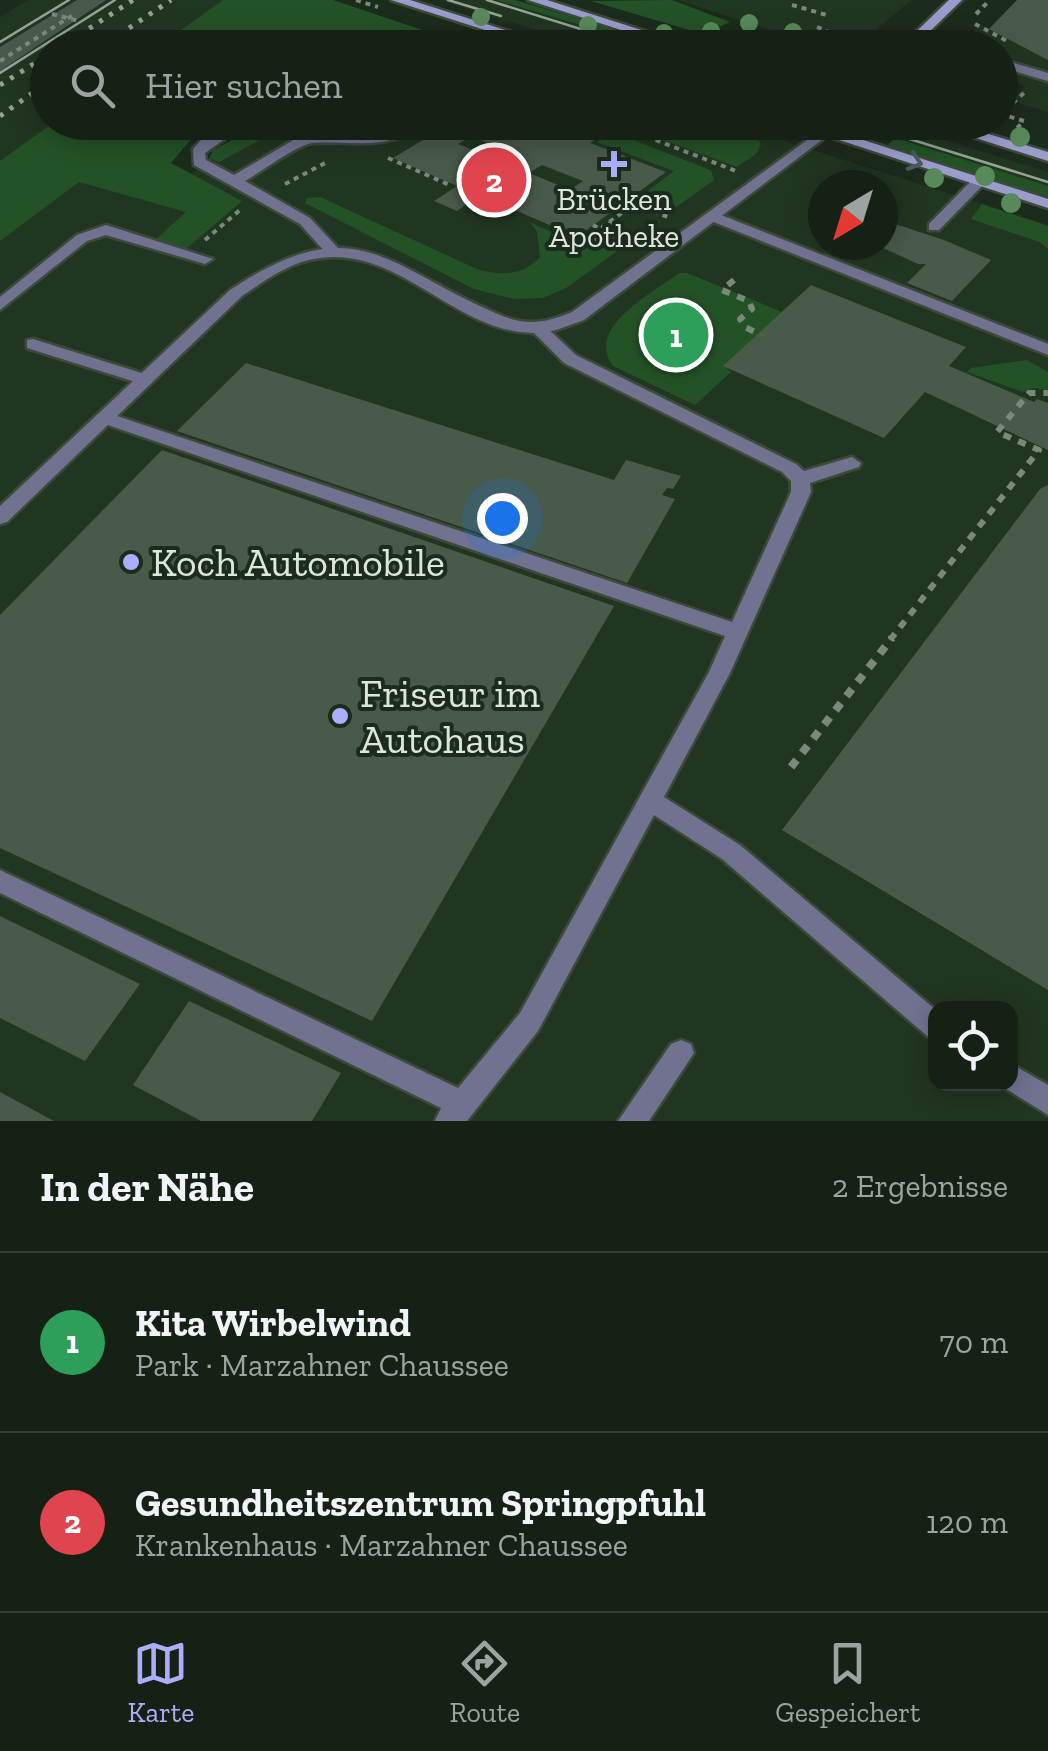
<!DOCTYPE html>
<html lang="de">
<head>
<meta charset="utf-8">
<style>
	body { margin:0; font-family:"Zilla Slab",serif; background:#222e22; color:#f1f3f6 }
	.controls { position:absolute; right:30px; bottom:30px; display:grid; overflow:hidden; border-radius:20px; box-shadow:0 5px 25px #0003 }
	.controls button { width:90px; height:90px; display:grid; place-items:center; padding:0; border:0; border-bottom:2px solid #343e34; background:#152115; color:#f1f3f6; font:50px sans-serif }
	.compass { position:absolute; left:808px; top:170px; width:90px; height:90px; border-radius:50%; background:#152115; box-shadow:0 5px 25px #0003; rotate:218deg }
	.you { position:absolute; left:502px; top:518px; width:35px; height:35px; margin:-25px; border:8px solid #fff; border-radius:50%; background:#1a73e8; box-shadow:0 0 0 15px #1a73e833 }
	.badge { display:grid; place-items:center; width:65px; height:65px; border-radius:50%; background:#abaffb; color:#fff; font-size:32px; font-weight:700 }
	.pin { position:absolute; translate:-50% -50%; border:5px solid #fff; box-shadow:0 2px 10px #0006 }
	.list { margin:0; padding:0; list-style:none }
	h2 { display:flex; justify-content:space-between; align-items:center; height:130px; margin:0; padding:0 40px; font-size:42px }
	h2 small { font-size:32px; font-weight:400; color:#9da3a0 }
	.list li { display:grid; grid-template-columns:65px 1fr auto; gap:30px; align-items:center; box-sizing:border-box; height:180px; padding:0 40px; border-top:2px solid #343e34 }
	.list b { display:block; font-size:38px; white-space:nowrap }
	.list p { margin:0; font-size:32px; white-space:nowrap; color:#9da3a0 }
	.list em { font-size:32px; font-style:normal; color:#9da3a0 }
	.icon { flex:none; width:55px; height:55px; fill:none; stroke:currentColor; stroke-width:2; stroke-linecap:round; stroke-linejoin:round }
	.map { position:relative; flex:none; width:1048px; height:1121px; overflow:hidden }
	.search { position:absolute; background:#152115; box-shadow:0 5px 25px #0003; left:30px; right:30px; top:30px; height:110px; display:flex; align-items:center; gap:25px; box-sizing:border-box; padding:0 35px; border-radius:55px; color:#9da3a0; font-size:38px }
	.sheet { height:490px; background:#152115 }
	nav { display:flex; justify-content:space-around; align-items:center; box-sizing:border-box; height:140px; border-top:2px solid #343e34; background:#152115; font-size:28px; color:#9da3a0 }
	nav a { display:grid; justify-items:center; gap:5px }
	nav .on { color:#abaffb }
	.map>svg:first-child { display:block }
	.built { fill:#213621; fill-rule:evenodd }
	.green { fill:#245227 }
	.building { fill:#485a48; fill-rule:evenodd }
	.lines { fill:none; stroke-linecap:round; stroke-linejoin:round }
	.lane-casing { stroke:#3b4a3b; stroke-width:5 }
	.street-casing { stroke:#3b4a3b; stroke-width:5 }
	.secondary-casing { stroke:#3b4a3b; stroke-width:5 }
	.path-far2 { stroke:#7b897b; stroke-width:4; stroke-dasharray:5 5; stroke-linecap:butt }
	.path-far1 { stroke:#7b897b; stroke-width:6; stroke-dasharray:8 8; stroke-linecap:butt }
	.path { stroke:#7b897b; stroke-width:8; stroke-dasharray:9 9; stroke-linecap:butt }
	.lane { fill:#707290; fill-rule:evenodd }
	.street { fill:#707290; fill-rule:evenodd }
	.secondary { fill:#9a9dcc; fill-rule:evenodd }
	.tram { stroke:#95a295; stroke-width:2.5 }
	.rail { stroke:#95a295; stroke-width:5; stroke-dasharray:4 8; stroke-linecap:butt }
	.tree { fill:#588a59 }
	.oneway { stroke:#4e5962 }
	.poi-dot { fill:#abaffb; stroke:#1c2c1c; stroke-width:4 }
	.labels { text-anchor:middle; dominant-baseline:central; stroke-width:8; stroke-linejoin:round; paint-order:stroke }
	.far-poi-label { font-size:32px; fill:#dce7dc; stroke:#1c2c1c }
	.poi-label { font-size:40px; fill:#dce7dc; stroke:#1c2c1c; text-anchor:start }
</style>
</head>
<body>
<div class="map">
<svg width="1048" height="1121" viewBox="0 0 1048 1121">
	<rect width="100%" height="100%" fill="#1c2c1c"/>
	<path class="built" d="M28,0H225L159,47L48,48V122L55,123L0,162V17Z
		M440,0H496L653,47H593L507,21L496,24L501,20Z
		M678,0H911L856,47L824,48Z
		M980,25L1048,44V112L1011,101L1025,86L1001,78L1000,48H956Z
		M284,122L728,123L1048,225V1121H0V229L109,151L192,173ZM823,185H883V245H823ZM936,1008H1010V1084H936Z
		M905,128L1048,172V186L895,138Z"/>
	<path class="green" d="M223,0H333L446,38L429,48L157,47Z
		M496,0H515L673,47H653Z
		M672,0L730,22L703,34L591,1Z
		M53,123H205L171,163L242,201L187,248L155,240L186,212L79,182L0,241V161Z
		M265,123H292L219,162L209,159L213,150Z
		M653,123C684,122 743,113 761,144L756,154L737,167L658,138Z
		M612,132L711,170L714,180L668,213L637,199L674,171L597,142Z
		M895,138L1048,186V197L887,146Z
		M320,197L477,269C500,276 523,276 540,257L537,232L531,223L577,243L583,239L605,249L625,235L634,239L566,288L543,298L514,299L474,289L305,203L307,198Z
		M982,204L1048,226V249L1040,242L971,219Z
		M679,273H687L782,312L724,366L731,372L695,405L613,366C584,328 654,292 679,273Z
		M1027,360L1048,372V390L1034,388L1023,392L967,372L971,368Z"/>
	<path class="building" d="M77,0H106L0,71V47Z
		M1017,0H1048V60L989,29Z
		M404,122H538L567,134L589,122L609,130L590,143L666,172L577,237L480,195L457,211L434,201L457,186L393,158L433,134ZM471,136L505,150L492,158L458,144ZM542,165L583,181L570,190L529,173Z
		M883,220L944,240L991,260L952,301L907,283L926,264H918L883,248Z
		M811,285L966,347L949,366L1034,402L1037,399L1048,403V450L925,392L884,438L723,366Z
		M246,363L614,480L626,460L681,476L673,489L667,488L662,495L675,499L627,583L177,431Z
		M162,450L614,606L372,1021L0,848V615Z
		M1048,485V990L782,830L1040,489Z
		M0,916L140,984L85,1061L0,1018Z
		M189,1001L341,1073L312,1121H201L133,1085Z
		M0,1092L54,1121H0Z"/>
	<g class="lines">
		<g class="lane-casing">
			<path id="lane" d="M914,35L948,45L950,48H929L910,42L908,39Z
				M1000,59L1048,73V81L1000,67Z
				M231,122H249L205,153L206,160L234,175L324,122H342L322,135L373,136L408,122L418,126C387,152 349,140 312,143C297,145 261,172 245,181L310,218L340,250L332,255L326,253L300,224L194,165L193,149L201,140Z
				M978,178L985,182L983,185L939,230H929V224L973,179Z
				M711,211L1048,344V355L706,219L703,216Z
				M106,225L213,259L205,264L106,235L87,241L0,310V297L77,235Z
				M538,324L544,325L576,355L796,464L804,471L852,457L861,463L859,467L810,483L811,492L730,673L664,797L740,845L936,1010V1040L927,1036L722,859L654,815L538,1031L467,1121H435L441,1108L0,893V870L458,1088L520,1013L709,672L725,636L99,422L96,418L99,414H111L732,622L791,492V481L782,472L564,363L530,329Z
				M33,339L151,376L154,380L145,385L27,348V340Z
				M681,1040L691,1044L694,1053L649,1121H618L671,1044Z
				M1010,1063L1048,1085V1115L1000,1085L1010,1084Z"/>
		</g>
		<g class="street-casing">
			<path id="street" d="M822,129L827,130V136L584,320C567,326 550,334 532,333C451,331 394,239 309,260C284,266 263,282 242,296L7,522L0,524V506L230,290C359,204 387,269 505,317C530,326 548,322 572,312Z"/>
		</g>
		<g class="secondary-casing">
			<path id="secondary" d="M391,0H410L562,48H541Z
				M528,0H547L698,48H677Z
				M949,0H962L913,48H899Z
				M784,122H807L1048,199V208Z
				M926,122H949L1048,152V161Z"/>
		</g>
		<path class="path-far2" d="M356,0L378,7
			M792,5L830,16
			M52,14L79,21
			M976,14L990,0
			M975,24L1007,41
			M817,27L827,31L819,38L852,48
			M960,37L992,45
			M438,48L455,38
			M0,61L73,15
			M609,122L736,171
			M750,122L772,130
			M1017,128L1024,121L1001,114L1026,91
			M579,138L602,122
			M388,158L452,186
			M285,184L327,162
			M635,203L670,218
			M608,223L616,226L593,241L604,246L626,231L642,238
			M593,225L600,229L635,203L628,200
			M205,240L241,209"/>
		<path class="path-far1" d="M734,280L722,290L749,301L752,309L740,319L745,327L759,334
			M890,640L1039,450L997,432L1029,393H1048"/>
		<path class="path" d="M791,767L892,638"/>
		<use href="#lane" class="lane"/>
		<use href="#street" class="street"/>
		<use href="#secondary" class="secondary"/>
		<path class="tram" d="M448,0L501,16
			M487,0L642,48
			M0,42L69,0
			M0,73L115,0
			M855,122L1048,182"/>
		<path class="rail" d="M59,48L133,0
			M99,48L171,0
			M0,85L48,55
			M0,116L48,82"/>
	</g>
	<g class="tree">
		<circle cx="481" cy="17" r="9"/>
		<circle cx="749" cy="23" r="9"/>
		<circle cx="588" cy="25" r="9"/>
		<circle cx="711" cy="31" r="9"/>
		<circle cx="793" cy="32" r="9"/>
		<circle cx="664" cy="33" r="9"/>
		<circle cx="1020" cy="137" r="10"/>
		<circle cx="985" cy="176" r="10"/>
		<circle cx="934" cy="178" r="10"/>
		<circle cx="1011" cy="203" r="10"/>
	</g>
	<defs><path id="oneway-chevron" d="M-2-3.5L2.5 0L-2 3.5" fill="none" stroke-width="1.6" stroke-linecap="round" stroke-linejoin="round" transform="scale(2.5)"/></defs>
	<use class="oneway" href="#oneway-chevron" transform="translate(915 162) rotate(17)"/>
	<g class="poi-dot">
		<path d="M609 149h10v10h10v10h-10v10h-10v-10h-10v-10h10z"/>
		<circle cx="131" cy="562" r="10"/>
		<circle cx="340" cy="716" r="10"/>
	</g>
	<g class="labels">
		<g class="far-poi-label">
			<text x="614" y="199">Brücken<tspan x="614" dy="37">Apotheke</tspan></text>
		</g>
		<g class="poi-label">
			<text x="151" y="562">Koch Automobile</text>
			<text x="360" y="693">Friseur im<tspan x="360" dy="46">Autohaus</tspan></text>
		</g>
	</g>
</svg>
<div class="controls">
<button><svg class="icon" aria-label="locate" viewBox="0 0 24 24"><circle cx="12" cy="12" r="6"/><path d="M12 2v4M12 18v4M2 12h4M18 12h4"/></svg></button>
</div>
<svg class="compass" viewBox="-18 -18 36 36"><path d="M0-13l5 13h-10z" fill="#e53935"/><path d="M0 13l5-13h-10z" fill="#9da3a0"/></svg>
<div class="you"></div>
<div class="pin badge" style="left:676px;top:335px;background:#2e9e5b">1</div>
<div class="pin badge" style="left:494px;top:180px;background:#e0444e">2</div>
<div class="search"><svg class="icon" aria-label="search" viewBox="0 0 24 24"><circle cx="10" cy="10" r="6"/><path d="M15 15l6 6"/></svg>Hier suchen</div>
</div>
<section class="sheet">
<h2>In der Nähe<small>2 Ergebnisse</small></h2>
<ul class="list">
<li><span class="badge" style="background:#2e9e5b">1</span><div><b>Kita Wirbelwind</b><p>Park · Marzahner Chaussee</p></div><em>70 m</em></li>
<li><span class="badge" style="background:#e0444e">2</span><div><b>Gesundheitszentrum Springpfuhl</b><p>Krankenhaus · Marzahner Chaussee</p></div><em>120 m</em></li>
</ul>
</section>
<nav>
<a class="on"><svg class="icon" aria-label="map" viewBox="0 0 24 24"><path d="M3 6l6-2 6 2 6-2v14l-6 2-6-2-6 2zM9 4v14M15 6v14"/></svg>Karte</a>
<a><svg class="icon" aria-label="directions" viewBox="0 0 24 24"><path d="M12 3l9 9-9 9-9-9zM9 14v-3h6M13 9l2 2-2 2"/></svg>Route</a>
<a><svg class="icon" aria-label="saved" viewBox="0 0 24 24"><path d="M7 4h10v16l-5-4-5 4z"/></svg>Gespeichert</a>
</nav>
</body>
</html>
